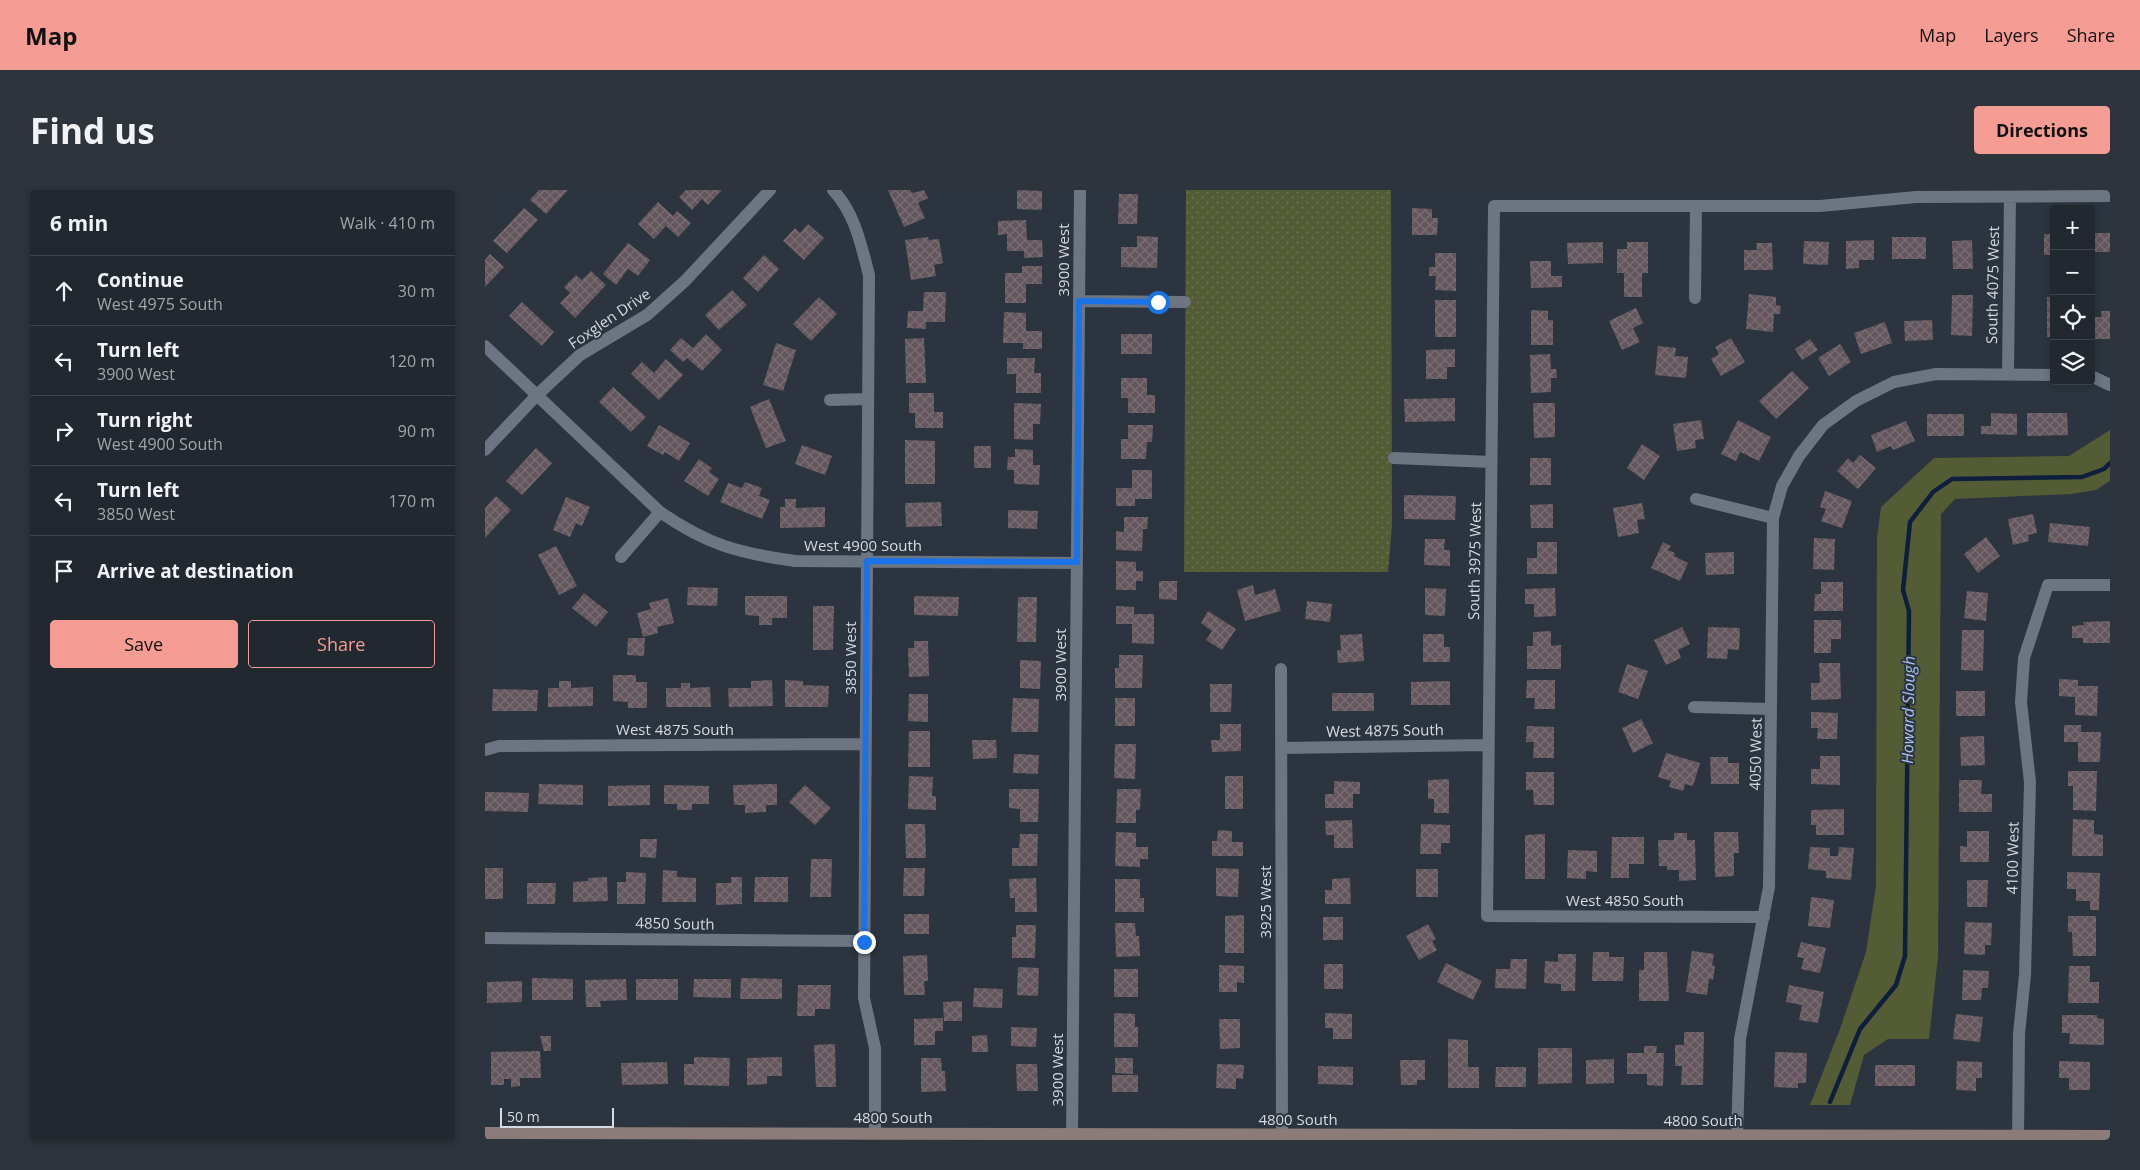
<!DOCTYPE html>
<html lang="en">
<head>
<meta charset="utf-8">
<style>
	body { margin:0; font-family:"Open Sans",sans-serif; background:#2d343b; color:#f1f3f6 }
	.controls { position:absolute; right:15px; top:15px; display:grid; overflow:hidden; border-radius:5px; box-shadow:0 2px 8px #0003 }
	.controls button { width:45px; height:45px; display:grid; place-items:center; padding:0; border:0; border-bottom:1px solid #3e444b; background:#21282f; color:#f1f3f6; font:25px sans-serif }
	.scale { position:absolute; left:15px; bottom:12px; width:114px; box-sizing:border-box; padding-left:5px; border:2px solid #d5dae1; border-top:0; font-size:14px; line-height:18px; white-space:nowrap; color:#d5dae1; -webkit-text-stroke:4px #2c353f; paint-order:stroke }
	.stop { position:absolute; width:15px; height:15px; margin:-11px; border:4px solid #1a73e8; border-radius:50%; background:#fff }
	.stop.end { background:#1a73e8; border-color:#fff; box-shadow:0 1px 5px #0008 }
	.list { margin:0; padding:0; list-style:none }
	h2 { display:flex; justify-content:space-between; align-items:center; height:65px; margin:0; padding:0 20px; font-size:21px }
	h2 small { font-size:16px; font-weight:400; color:#a2a6aa }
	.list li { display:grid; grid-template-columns:32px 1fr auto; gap:15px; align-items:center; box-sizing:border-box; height:70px; padding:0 20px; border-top:1px solid #3e444b }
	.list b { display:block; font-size:19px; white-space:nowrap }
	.list p { margin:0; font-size:16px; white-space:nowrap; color:#a2a6aa }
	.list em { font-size:16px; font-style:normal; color:#a2a6aa }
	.actions { display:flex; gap:10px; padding:15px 20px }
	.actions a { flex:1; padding:11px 0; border:1px solid #f59c95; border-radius:5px; text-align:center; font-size:18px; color:#f59c95 }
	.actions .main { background:#f59c95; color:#111 }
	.icon { flex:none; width:28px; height:28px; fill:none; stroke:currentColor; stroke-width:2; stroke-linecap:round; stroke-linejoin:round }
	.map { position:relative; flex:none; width:1625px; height:950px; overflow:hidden; border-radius:5px }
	header { display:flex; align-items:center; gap:30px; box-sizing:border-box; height:70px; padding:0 25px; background:#f59c95; color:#111 }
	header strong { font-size:24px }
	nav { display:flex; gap:28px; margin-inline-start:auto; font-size:18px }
	.intro { display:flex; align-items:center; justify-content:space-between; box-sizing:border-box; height:120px; padding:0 30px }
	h1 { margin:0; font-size:35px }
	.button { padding:12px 22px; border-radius:5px; background:#f59c95; color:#111; font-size:18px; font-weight:700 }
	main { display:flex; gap:30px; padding:0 30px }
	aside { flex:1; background:#21282f; border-radius:5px; box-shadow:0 2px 8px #0003 }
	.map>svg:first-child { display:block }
	.grass { fill:url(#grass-dots) }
	.green { fill:#545c36 }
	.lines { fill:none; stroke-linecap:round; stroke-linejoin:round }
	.stream { stroke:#0d1f3d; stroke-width:4.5 }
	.building { fill:url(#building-cross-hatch) }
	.street { stroke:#6c7581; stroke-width:12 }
	.secondary { stroke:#8b7c7a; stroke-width:12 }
	.route { stroke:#1a73e8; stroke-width:6 }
	.labels { text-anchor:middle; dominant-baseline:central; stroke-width:4; stroke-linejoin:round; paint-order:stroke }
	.street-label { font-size:15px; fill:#d5dae1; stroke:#2c353f }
	.water-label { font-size:16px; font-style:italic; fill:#a7c4f3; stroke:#2c353f }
</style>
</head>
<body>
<header>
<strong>Map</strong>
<nav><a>Map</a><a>Layers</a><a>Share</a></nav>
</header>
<div class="intro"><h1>Find us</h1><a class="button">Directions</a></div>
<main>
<aside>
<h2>6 min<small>Walk · 410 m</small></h2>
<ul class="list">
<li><svg class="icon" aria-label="ahead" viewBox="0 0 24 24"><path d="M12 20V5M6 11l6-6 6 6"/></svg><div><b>Continue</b><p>West 4975 South</p></div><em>30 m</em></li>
<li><svg class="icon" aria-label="left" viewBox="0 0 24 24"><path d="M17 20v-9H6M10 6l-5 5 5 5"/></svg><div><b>Turn left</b><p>3900 West</p></div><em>120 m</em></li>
<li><svg class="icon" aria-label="right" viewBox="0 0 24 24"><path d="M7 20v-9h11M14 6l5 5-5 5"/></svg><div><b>Turn right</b><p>West 4900 South</p></div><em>90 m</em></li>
<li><svg class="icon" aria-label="left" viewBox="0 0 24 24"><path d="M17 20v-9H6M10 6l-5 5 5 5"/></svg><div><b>Turn left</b><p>3850 West</p></div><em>170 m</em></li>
<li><svg class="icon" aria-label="arrive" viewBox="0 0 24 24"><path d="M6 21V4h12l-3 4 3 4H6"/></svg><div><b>Arrive at destination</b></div></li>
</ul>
<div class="actions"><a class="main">Save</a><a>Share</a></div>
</aside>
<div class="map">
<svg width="1625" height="950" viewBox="0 0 1625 950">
	<defs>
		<pattern id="grass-dots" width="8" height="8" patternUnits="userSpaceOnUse" patternTransform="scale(1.25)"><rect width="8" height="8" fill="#545c36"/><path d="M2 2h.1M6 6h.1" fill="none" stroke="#6c7353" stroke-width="1.8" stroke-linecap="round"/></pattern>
		<pattern id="building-cross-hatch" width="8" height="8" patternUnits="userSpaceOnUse" patternTransform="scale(1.25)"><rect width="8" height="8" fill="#64565d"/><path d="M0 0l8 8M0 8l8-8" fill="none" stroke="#796e74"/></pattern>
	</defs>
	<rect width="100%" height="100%" fill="#2c353f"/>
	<path class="grass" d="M701,0H906L907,335L903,382H699Z"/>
	<path class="green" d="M1625,240V291L1611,300L1586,304L1470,309L1456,324L1453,766L1444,849H1403L1379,865L1365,915H1325L1355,839L1381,762L1391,696L1392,348L1396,317L1449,268L1584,266Z"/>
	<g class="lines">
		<path class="stream" d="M1345,912L1375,839L1411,795L1420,766L1424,421L1418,400L1425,332L1448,302L1467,289L1597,287L1619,279L1625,273"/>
	</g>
	<path class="building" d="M54,0H83L61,24L45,10Z
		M201,0H237L223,15L217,9L207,20L194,7Z
		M403,0H425L427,3L439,0L443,8L433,13L440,28L419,37Z
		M532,0L557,1V20L532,19Z
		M634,4H653L652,34H633Z
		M173,12L188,26L192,21L206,33L193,47L181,36L169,49L153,34Z
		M39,18L53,30L22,63L8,51Z
		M927,18L947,19V28H953L952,45H927Z
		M541,30L542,50H557L558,67L539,68V61H522V44L513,45V31Z
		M323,34L339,48L319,70L298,51L310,38L315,43Z
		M1607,43H1625V62H1607Z
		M1559,44H1569V65H1559Z
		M652,46L673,47L672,78L636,77V57H652Z
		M443,47L444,50L454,49L458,73L449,75L451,86L426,90L420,50Z
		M1407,47H1441V69H1407Z
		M1389,50V70H1374V78L1361,79V51Z
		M1487,50L1488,79H1468L1467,51Z
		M1319,51L1344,52L1343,75L1318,74Z
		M1118,52V73L1083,74L1082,53Z
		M1142,52H1163V83H1157V107H1139V83H1132V59H1142Z
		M143,53L165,70L153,86L143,79L131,95L118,84Z
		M1271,53H1287L1288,80H1259V60H1272Z
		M950,63H971V101L950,100L951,86H944V77H950Z
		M5,64L19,77L0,97V70Z
		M279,65L294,79L273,102L258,88Z
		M1045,71H1066V86H1077V97L1046,98Z
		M537,76H557V94H541V113H520V83H537Z
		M106,81L121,95L90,128L75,113L85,103L79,97L91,85L97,90Z
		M247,100L262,115L234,140L220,125Z
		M439,102H461L460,132H441V139L422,138L423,121H438Z
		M1264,104L1291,107V115L1296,116L1295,124H1289L1288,142L1261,139Z
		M1467,105H1488L1487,146L1466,145Z
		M334,107L352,124L326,151L308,134Z
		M1562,107H1569V147H1562Z
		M950,110H971V147H950Z
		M37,112L69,142L57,156L24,126Z
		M1151,118L1158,133L1148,138L1155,152L1137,160L1124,131Z
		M1046,120L1063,121V130H1068V155H1046Z
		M1616,121H1625V149H1606V127H1617Z
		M519,122L541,123V141H557V159H538V153H518Z
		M1447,130L1448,150L1420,151L1419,131Z
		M1400,132L1407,153L1376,164L1369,143Z
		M221,144L237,160L217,181L202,168L198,172L185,160L196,148L208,158Z
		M636,144H667V164H636Z
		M439,148L441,193H421L420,149Z
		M1246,148L1260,172L1236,186L1226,169L1234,164L1230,157Z
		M1325,149L1333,160L1317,170L1310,159Z
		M291,153L311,160L298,201L278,195Z
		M1355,154L1366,172L1344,186L1333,168Z
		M1173,156L1191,158L1190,166L1203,167L1201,188L1170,185Z
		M970,159V177H962V189H941V160Z
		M1065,164L1066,179H1071L1072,188H1066V202L1046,203L1045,165Z
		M522,168H550L549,183H556V203H531V184H522Z
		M181,169L198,185L174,210L146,184L157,172L169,183Z
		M1307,181L1324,198L1291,229L1274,211Z
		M636,188H662V205H670V223H643V208H636Z
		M128,197L161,227L146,242L114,212Z
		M424,203H449V222H458V238H430V223H424Z
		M970,208V231L920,232L919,209Z
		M284,209L301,251L281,258L265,217Z
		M529,213L556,214L555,234H548V250L529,249Z
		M1048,213H1070V247L1049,248Z
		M1506,223L1532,224V245L1496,244V236H1506Z
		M1542,223H1582L1583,245L1542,246Z
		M1442,224H1479V246H1442Z
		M1216,230L1219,249L1210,250L1211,258L1192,261L1188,234Z
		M1253,230L1286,247L1274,271L1255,262L1251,271L1236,264Z
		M1421,231L1430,251L1408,260L1406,256L1392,262L1386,245Z
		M174,235L205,253L194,271L180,262L178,265L162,256Z
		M643,235H668L667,252H662L661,269H636V249H643Z
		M420,250L450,251V294H420Z
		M1157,254L1175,266L1159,290L1142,278Z
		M317,255L347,266L340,285L310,274Z
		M489,256H506V278H489Z
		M51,258L67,273L37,305L21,291Z
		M530,259L548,260V275H555L554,295L529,294V280H522L523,267H530Z
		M1375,265L1391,278L1373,299L1352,281L1363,268L1368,273Z
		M1045,268H1066V295H1045Z
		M214,269L227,278L224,282L234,289L223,306L199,291Z
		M647,280H667V309H650V316H631V298H647Z
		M260,292L277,298L274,306L285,310L277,329L235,312L243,293L257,298Z
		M1340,301L1367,311L1357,338L1336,331L1341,319L1335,317Z
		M919,305L971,306L970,330L919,329Z
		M11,306L26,320L0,348V318Z
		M81,307L105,317L97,336L91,333L85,347L68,340Z
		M300,309H311V318L340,317V337L295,338V317H300Z
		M456,312L457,336L421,337L420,313Z
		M1157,313L1160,329L1152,330L1154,343L1133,347L1128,318Z
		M1068,314V338H1046L1045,315Z
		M523,320L553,321L552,339L523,338Z
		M1548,324L1552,343L1543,345L1544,351L1528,355L1523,329Z
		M639,327H663L662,339H658L657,361L631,360V341L639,342Z
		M1565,333L1605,337L1603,356L1563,352Z
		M1501,347L1515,366L1493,383L1479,364Z
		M1329,348L1350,349L1349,380L1328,379Z
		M940,349H960L959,360H965V376L939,375Z
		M1052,352H1072V384H1042V368H1052Z
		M1178,352L1186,356L1183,360L1190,363L1189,366L1203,373L1195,391L1166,378Z
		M71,356L92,396L74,405L53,365Z
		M1249,362V384L1221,385L1220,363Z
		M631,371L651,372V381H658V391H651V400H631Z
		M674,391H692V410L674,409Z
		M1336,392H1358V421H1329L1330,404H1336Z
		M768,395L770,405L790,399L796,421L760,431L752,400Z
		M203,397L233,398L232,416L202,415Z
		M940,398L961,399L960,426L940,425Z
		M1070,398L1071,426L1049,427V414H1040V399Z
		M1482,401L1503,403L1501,431L1479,428Z
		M99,403L123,422L111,437L87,418Z
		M260,406H302V428H287V435H274V426L260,425Z
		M429,406L474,407L473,426L429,425Z
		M533,407H552L551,452H532Z
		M183,408L189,433L172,437L173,443L158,447L152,423L166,419L164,413Z
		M822,411L847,414L845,432L820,429Z
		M328,416H349L348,460H328Z
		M631,416L649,417V424H669V454L647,453V434H631Z
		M723,421L751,439L737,460L721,450L727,441L716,433Z
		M1329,430H1356V449H1346V463H1329Z
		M1625,431V453H1598V448H1587V436L1599,435L1598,432Z
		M1197,437L1205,454L1193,460L1196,468L1181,475L1169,450Z
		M1223,437L1255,438L1254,460L1243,459L1242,469L1222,468Z
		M1477,440H1499L1498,481L1476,480Z
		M1066,441V456L1076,455V479H1042V456H1048V442Z
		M877,444L879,471L853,473L852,460H856L855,445Z
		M938,444H959V457H965V472H938Z
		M143,448H160L159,466L142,465Z
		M429,451H443L444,486L424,487L423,458H429Z
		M634,465H658L657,498H630V478H634Z
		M535,470L556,471L555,499L535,498Z
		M1334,473H1355L1356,509L1326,510V493H1335Z
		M1142,474L1163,481L1153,509L1133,502Z
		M128,485H151V492H162V518H143V512L128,511Z
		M1574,489L1593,490V496H1613L1612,526L1590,525V507L1574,506Z
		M287,490L288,516L244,517L243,498H266V491Z
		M300,490L318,491V495L344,496L343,517H300Z
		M1042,490H1070V519H1049L1050,508H1041Z
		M74,491H86V498L108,497V516L63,517V498H74Z
		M965,491V515H926V492Z
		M196,493H205V498L225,497L226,517H181V498H196Z
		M725,494H747L746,522H725Z
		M8,499L53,500L52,521H7Z
		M1471,501H1500V526H1471Z
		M847,503H889V521H847Z
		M424,504H443V532L423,531Z
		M528,508L554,509L553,542H526Z
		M630,508H650V536H630Z
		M1326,522L1353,523L1352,549H1332L1333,538H1326Z
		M1156,529L1168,553L1148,563L1137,538Z
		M735,534H756V561L727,562L726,550H735Z
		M1579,535H1596V542H1616L1615,572H1593V552H1579Z
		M1042,536L1069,537V568H1048L1049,552H1041Z
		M424,541H445V577H423Z
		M1499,546L1500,575L1476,576L1475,547Z
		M487,550H511L512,568L488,569Z
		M630,554H651L650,589L629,588Z
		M1181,563L1215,573L1208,596L1200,594L1198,601L1184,597L1186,591L1173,587Z
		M529,564L554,565L553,584L528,583Z
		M1335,566H1355V595L1326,594V579H1335Z
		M1225,567H1243V573H1254V594H1226Z
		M1583,581H1612L1611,621L1588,620V596H1583Z
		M1041,582H1069V615H1049L1048,600H1041Z
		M424,586L448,587L447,606H451V620L423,619Z
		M740,586H758V619H740Z
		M964,589V623H949V609H943V590Z
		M1474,590H1497L1496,604H1507V622H1474Z
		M849,591L875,592V604H868V618H840V604H849Z
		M54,594L98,595V615L53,614Z
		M292,594V615H281V622L260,623V615H249L248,595Z
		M165,595V615L123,616V596Z
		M179,595L224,596V614H207V620H192V614H179Z
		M320,595L346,618L330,635L304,612Z
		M524,599H554L553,632H535V619L524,618Z
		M632,599H656L655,620H651V633H631Z
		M0,602L44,603L43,622L0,621Z
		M1359,619V645H1331V635H1326V620Z
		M1588,629L1609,630V644L1618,645V666H1587Z
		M867,630L868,658H849V645H841L840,631Z
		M420,634H440L441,668H421Z
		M936,634L965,635V653H956V664H935Z
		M733,640L747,641V652H758V666H727V651H732Z
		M1482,641H1504V672H1475V656L1482,657Z
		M631,642L651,643V657H663V669H655V677L630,676Z
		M1229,642H1253L1254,663H1249V686L1230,687Z
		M1189,643H1202V650H1210L1211,690L1194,691V680H1182V676H1174L1173,650H1189Z
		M535,644H553L552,676H527V658H534Z
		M1060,644V689H1040V645Z
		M1127,647H1159V674H1144V688H1126Z
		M155,649H172L171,668L155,667Z
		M1325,657L1345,658V666H1353L1354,657L1369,658L1366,690L1341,688V681L1323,679Z
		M1083,660L1112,661V682L1101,681V689L1082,688Z
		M326,669H347L346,707H325Z
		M0,678H18V709H0Z
		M419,678H440L439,706H418Z
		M731,678L754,679L753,707L731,706Z
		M931,679H953V707H931Z
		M178,680L192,681V687L211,688V712H177Z
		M141,682L161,683L160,714H132V692H141Z
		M1582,682L1615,683L1614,720H1605V711H1591V699H1582Z
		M122,687L123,711L88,712V692L103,691V688Z
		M246,687H257V714L231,715V693H246Z
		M270,687H303V712H269Z
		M551,688L552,722H530V708H525L524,689Z
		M865,688L866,714H840V700H847V689Z
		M630,689H655V708H659V722H630Z
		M1482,690H1503L1502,717H1482Z
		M42,693H71L70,714H42Z
		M1326,707L1349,710L1345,738L1323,736Z
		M419,724H444V744H419Z
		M759,725V763H740V726Z
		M1583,726H1611V766H1588L1587,742H1583Z
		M838,727H858V750H838Z
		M1480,732L1507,733L1506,755H1500V765L1479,764Z
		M630,733H650L651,746H654L655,766L631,767Z
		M943,734L951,749L947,751L952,760L934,770L921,746Z
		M531,735H551L550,768H527V747H531Z
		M1316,752L1341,758L1335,783L1316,779L1319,768L1312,767Z
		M1207,761L1229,764L1227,775L1230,776L1228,790L1224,789L1222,805L1201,802Z
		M1108,762H1124V767H1139L1138,791H1107Z
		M1159,762H1182L1184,811H1154V780H1159Z
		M1073,764H1091L1090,801H1076V794L1059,793L1060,771L1073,772Z
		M442,765L443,791H439L440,805H419L418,766Z
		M1026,769H1042L1041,799L1010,798L1011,779H1025Z
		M961,773L997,791L988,810L952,792Z
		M839,774H858V799H839Z
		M734,775L759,776V793L752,792V802H734Z
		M1584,776H1605V792H1614V813H1583Z
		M533,777L554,778L553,806L532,805Z
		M629,779H653V807H629Z
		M1478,780L1504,781L1503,798H1497L1496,810H1477Z
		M47,788L88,789V810H47Z
		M256,788L297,789V809H255Z
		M141,789L142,810L115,811L116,817H101L100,790Z
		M151,789H193V810H151Z
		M209,789H246V808L208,807Z
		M37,791V812L2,813V792Z
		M313,795H346L345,819H330V826H312Z
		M1304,795L1339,802L1333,833L1314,830L1317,815L1301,812Z
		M489,798L518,799L517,818L488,817Z
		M477,811V831H459L458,812Z
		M629,823L650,824V837H653V857H629Z
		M840,823L867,824V849H848V838H840Z
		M1471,824L1498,827L1495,852L1468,849Z
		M1577,825H1612V828L1619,829V855L1584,854L1585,843H1577Z
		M458,828V841H450V855H429V829Z
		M734,829H755V858L735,859Z
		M526,837L552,838L551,857L526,856Z
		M1199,842H1219L1218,895H1196L1197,876H1190V855H1199Z
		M502,845L503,862H487V846Z
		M55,846H66V861H59Z
		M963,849L983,850V877H994V898H963Z
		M350,854L351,897H331L329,855Z
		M1159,856H1172L1171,863H1179L1178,896L1162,895V884H1142V863H1159Z
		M1053,858H1087V893L1053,894Z
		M55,861L56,888H35V896L26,897V889H19V895H6V862Z
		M1290,862L1322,863L1321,893H1313V898L1289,897Z
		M209,867L245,868L244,896L199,895V874H209Z
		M297,867V886H282V894L262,895V868Z
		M436,868H456L457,881H460L461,901L436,902Z
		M630,868H648V884L630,883Z
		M1129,869V893L1101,894V870Z
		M915,870H940V890H932V895H916Z
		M1472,871L1497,872V888H1491V901L1471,900Z
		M1574,871L1605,872V900H1584V888H1574Z
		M182,872L183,894L137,895L136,873Z
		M531,874H552L553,901H532Z
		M732,874L759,875L758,889L751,888V899L731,898Z
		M1390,875H1430V896H1390Z
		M833,876L868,877V895L833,894Z
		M1011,877H1041V897H1010Z
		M627,885H653V902H627Z"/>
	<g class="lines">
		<path class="street" d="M348,0C370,23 376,55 384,85L379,808L390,858V943
			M1210,108L1211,16
			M594,111L700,112
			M0,156L175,322C223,355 253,363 310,371L592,373
			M1523,185L1525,7
			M1606,186L1625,195
			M345,210L383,209
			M0,260L52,205L95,165L162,125L200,91L285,0
			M909,268L1006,272
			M1211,309L1288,328
			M136,367L175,322
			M796,479L797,945
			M1209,517L1286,519
			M796,558L1003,555
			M0,560L14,556L380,554
			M1279,727L1002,726L1009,16H1335L1431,7L1625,6
			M0,748L379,751
			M1252,946L1255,849L1284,697L1288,328L1297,296L1314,266L1338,235L1371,211L1409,192L1451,184L1569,185
			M587,950L595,0
			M1533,950L1534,844L1540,785L1545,592L1536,512L1539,468L1563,395H1625"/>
		<path class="secondary" d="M0,943L1625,946"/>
	</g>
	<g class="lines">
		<path class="route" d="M379,752L382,371L592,372L594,111L673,112"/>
	</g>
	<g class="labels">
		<g class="street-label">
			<text transform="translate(578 70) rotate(-90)">3900 West</text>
			<text transform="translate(1507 95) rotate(-89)">South 4075 West</text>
			<text transform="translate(124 128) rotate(-34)">Foxglen Drive</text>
			<text x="378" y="355">West 4900 South</text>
			<text transform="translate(989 371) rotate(-89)">South 3975 West</text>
			<text transform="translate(365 468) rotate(-90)">3850 West</text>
			<text transform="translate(575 475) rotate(-90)">3900 West</text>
			<text x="190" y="539">West 4875 South</text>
			<text transform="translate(900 540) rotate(-1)">West 4875 South</text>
			<text transform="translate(1270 564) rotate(-89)">4050 West</text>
			<text transform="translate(1527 668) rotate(-89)">4100 West</text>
			<text x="1140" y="710">West 4850 South</text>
			<text transform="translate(780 712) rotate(-90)">3925 West</text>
			<text transform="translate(190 733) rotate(1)">4850 South</text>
			<text transform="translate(572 880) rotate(-90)">3900 West</text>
			<text x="408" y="927">4800 South</text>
			<text x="813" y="929">4800 South</text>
			<text x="1218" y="930">4800 South</text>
		</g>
		<g class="water-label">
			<text transform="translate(1423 520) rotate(-89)">Howard Slough</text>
		</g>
	</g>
</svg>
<div class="controls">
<button>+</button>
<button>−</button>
<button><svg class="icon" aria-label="locate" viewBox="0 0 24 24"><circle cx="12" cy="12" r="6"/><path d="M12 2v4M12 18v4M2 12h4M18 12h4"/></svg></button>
<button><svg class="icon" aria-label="layers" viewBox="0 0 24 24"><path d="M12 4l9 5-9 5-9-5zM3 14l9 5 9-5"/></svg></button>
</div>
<div class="scale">50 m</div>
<div class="stop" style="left:673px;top:112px"></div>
<div class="stop end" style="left:379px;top:752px"></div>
</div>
</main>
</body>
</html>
